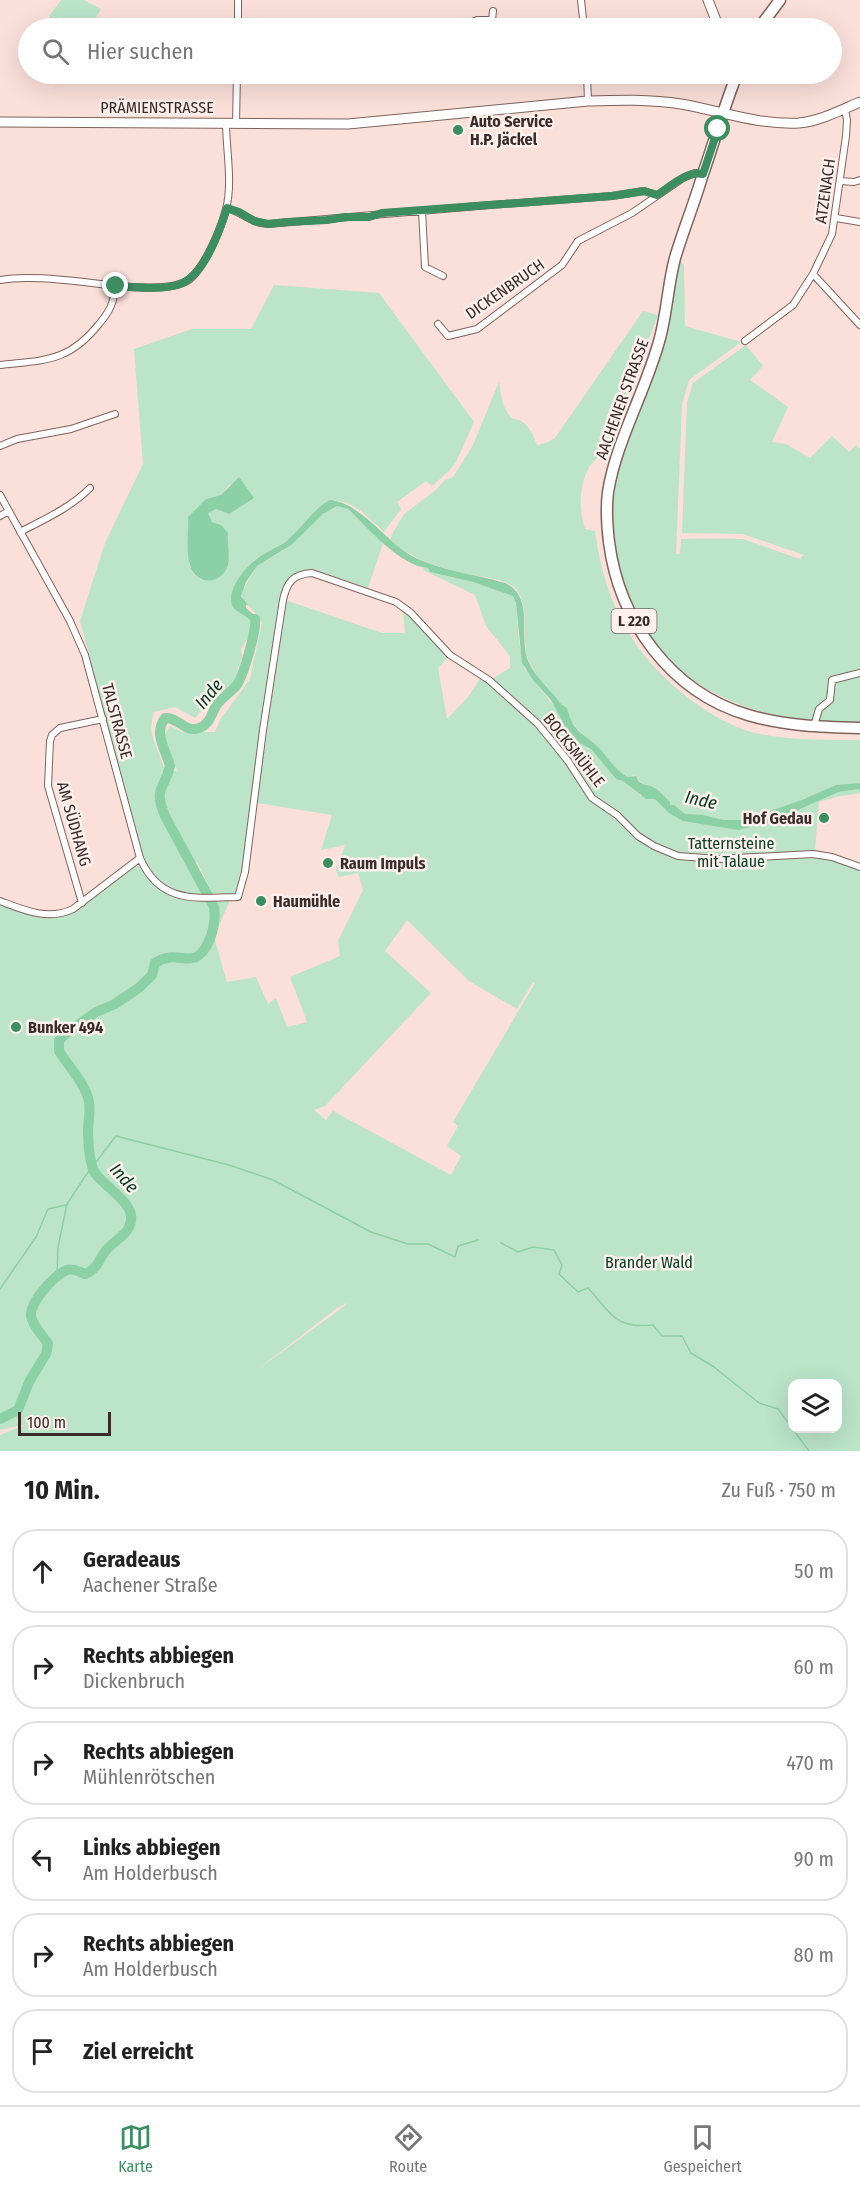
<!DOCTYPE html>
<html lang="de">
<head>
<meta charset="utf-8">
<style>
	:root { --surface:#fff; --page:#f6f6f6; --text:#222; --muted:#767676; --line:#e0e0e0; --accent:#3c8e60 }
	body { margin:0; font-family:"Fira Sans Condensed",sans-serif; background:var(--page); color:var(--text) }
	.controls { position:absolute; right:18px; bottom:18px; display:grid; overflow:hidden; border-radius:12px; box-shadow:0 6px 24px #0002 }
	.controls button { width:54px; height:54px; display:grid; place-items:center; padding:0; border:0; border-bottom:2px solid var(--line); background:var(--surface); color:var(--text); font:30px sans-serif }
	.scale { position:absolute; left:18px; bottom:15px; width:93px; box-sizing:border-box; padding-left:6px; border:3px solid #392c29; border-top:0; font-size:16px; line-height:21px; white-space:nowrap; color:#392c29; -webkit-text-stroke:4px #fef0ed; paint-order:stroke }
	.stop { position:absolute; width:18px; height:18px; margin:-14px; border:4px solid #3c8e60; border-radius:50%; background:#fff }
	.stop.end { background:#3c8e60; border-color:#fff; box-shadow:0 2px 6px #0008 }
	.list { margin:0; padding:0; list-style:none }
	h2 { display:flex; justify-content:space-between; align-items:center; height:78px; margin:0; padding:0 24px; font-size:26px }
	h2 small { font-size:20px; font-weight:400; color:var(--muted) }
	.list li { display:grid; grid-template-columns:39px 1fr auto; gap:18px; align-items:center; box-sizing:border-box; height:84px; margin:0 12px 12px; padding:0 12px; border:2px solid var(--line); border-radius:24px }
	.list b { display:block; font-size:22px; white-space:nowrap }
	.list p { margin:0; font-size:20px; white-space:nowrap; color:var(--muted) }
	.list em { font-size:20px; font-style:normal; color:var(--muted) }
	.icon { flex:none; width:33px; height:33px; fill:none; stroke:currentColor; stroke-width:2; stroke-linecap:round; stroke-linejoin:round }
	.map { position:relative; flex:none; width:860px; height:1451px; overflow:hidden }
	.search { position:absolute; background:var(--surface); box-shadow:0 6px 24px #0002; left:18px; right:18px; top:18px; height:66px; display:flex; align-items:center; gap:15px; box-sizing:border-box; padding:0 21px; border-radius:33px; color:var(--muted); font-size:22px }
	.sheet { height:654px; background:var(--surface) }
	nav { display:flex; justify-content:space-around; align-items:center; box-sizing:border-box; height:84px; border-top:2px solid var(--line); background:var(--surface); font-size:16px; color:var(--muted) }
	nav a { display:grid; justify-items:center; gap:3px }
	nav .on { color:var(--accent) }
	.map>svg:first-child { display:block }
	.green { fill:#bbe4c9; fill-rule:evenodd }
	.water { fill:#8cd0a5 }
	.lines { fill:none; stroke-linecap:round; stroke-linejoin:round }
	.stream { stroke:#8cd0a5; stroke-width:1.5 }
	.river { stroke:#8cd0a5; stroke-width:10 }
	.street-casing { stroke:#80635d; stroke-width:8 }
	.secondary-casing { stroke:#80635d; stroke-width:11 }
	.primary-casing { stroke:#80635d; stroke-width:13 }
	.street { stroke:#fff; stroke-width:6 }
	.secondary { stroke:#fff; stroke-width:9 }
	.primary { stroke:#fff; stroke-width:10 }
	.route { stroke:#3c8e60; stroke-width:8 }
	.poi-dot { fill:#3c8e60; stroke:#fef0ed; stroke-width:2 }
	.labels { text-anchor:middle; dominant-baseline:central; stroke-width:5; stroke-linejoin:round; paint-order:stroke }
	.shield { fill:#fef0ed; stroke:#746764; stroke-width:1.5 }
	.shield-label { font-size:15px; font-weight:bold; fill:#392c29 }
	.street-label { font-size:16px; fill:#392c29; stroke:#fef0ed }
	.poi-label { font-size:16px; font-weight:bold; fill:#392c29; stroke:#fef0ed; text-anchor:start }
	.park-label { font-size:16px; fill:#094025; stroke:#fef0ed }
	.water-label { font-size:18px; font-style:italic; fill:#00391e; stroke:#fef0ed }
</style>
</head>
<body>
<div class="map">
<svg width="860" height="1451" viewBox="0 0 860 1451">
	<rect width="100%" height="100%" fill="#fbdfd9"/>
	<path class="green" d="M61,0H84L101,9L90,28H47L50,15Z
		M678,261L684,264L685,326L741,342L689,380L682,404L676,554H680L681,539H743L800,559L804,555L743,534L682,533L687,403L693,383L746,345L763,366L750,380L788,407L772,442L786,444L810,458L832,436L849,452L856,445L860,450V722C846,723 833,723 819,723C801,722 783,717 766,713C705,696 664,667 635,610C617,576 608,535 613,496C620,441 648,393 665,341C672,316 674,287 678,261Z
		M274,285L379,293L474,422L456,462L450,470L432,486L426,481L397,502L401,509L384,532C367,517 350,495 326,502L289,540L265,553L253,563L238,580L231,597L238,611L249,616L252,622V630L241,649L242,656L235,679L231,685L216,694L195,718L175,707L154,712C146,737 158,745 164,769L177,771L164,736L170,726L182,732H215L220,720L250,679L262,623C256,612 244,604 241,593L257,566L284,550L317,518L337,506L348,509L383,543L368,588C351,583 314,567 299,572C292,574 289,580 285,585L261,737L241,877L237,893H212L197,862L190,865L203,895C165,895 161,888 142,857L80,621L105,543L143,464L134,349L192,329H251ZM230,484L253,498L229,514L216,509L207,513L212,522L221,525L229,558L203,581L194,575L189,564L206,499L221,495Z
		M643,311L658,315L605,453C579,465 577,505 585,529L595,531C605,604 632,655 691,700C710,714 729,725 751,732C781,740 828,740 860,740V783L836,785L831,787L838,792L860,789V793L836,797L819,802L815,849L860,866V1451H0V1435L27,1424L0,1430V903C26,913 47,924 75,911L137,865C146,872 151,882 160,889C178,904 208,899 230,900L214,937L227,982L256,977L268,1004L276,998L287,1027L307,1022L290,977L340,956L338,941L363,890L358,873L339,877L336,870L345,845L321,850L332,815L257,803L285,600L382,633H405L403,610L410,615L449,656L438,668L447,719L468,697L481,677L488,681L510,668V656L486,626L475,595L423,570L424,568H428L430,572L473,582L513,596L516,603L519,642L524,668L588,749L592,750L616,779L623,781L641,796L659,792L655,787L643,785L634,775L630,778L618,771L604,757L599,748L585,738L568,717L567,708L561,704C548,687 529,672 526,650C523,632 529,602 515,588C504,578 476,576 462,573C437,567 410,558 391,540V536L404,514L436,490L445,480L453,477L473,445L499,382C501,394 502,410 512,418C514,419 520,420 521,421C529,426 534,436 537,445L546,443L555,438ZM407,920L469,981L517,1009L533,982L535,983L453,1122L458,1126L447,1146L461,1156L451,1175L333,1111L326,1120L314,1110L325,1106L431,993L385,951ZM120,1191L133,1213H132L126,1212L112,1193ZM347,1303L346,1305L253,1373L337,1308ZM792,1384H838V1428H792Z"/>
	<path class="water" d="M239,477L254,498L229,514L216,509L208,513L212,522L221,525L228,533C227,543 230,555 228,565C222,584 198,586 191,568C185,554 189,532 188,517L206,499L221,495Z
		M330,500C361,503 384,540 412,556C440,571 475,574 505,583C536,597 517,637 529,663C536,678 551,690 561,704L567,708C573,732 582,732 598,747C609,758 613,769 628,777L636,776C640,788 648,783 655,788C660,791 665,798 670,802V805H674L685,814L703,815L723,820H744L802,800L836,785L860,783V789L838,792L771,822L738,830L683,821L669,813L655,799H646L623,781L616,779L592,750L580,743L566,728L551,700L533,680L522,663L516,603L513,596L473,582L430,572L428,568C400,566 368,528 348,509L337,506L323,514L291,545L257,566L246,582L241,596L248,605H246V608L259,619L258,633L252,630C255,612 230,616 231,599C232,579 254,558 271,550C278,546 284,544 290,538C302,527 317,506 330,500Z"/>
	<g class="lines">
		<path class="stream" d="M501,1243L518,1252L533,1247L554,1250L562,1265L559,1274L578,1292L588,1288C612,1314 615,1329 653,1325L662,1336H682L691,1353L714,1367L759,1403L778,1409L809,1451
			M57,1276L58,1247L67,1204L86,1175L116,1136L229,1165L273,1180L371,1232L408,1244H428L455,1257L458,1246L478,1240
			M0,1289L36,1237L48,1209L66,1205"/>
		<path class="river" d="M0,1419L18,1410L29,1382L46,1354L48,1344C43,1335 33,1327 31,1316C30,1302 54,1275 67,1270C74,1268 79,1272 85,1274C99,1269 99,1257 108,1248C114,1242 124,1236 128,1229C144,1202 95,1185 92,1166C89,1155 88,1141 88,1130C88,1121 91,1111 89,1102C86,1084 68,1066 59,1051V1041L64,1035L96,1012L115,1004L140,987L152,975L155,963C180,946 194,976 210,939C214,928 216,919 214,907L165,816C153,787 164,791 170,766C166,750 153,734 165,718C179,717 184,733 199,728C209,725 211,715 216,706C221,698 230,693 236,686C243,678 257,629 255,619"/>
		<defs>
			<path id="street" d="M581,0L584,28
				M238,28V0
				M459,28L477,20H492L493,11
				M587,74L588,101
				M236,123L237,74
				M840,181L854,182L860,180
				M227,208C241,212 253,224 268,224L490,205L612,196L644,191L657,195
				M422,211L425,267L443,276
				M836,218L860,222
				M813,274L860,325
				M0,280C26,275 65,280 92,283C115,286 162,292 183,283C194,279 201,266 207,256C215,241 222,226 226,209C233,182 226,150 226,122
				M438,324L448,336L477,329L562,265L578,241L632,213L683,178L695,173L703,174
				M745,341L793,305L813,274L832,234L846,136L847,120L845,109
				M0,365C45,360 69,362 99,324C110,311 114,303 115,286
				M0,446L17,439L71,429L115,414
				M0,495L70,621L85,655L140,858C160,904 195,898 238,897L245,872L263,730L283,600C287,582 293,574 312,573L396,602L411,613L450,655L489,680L538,724L568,761L592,798L617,815L638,836L654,846L678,856L718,859L813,854L832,857L860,867
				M0,516L9,511
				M20,532C45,519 70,508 90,488
				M814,726L819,709L830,700L832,680L860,673
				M0,901C24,910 48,921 73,909L140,858
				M82,903L48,786L50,741L52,735L60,728L103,719"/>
			<path id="secondary" d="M708,0L719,28
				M0,122L348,124L588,101C619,100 650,99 681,104C721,111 757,125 799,123C820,121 841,110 860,102"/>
			<path id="primary" d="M759,28L780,0
				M737,74C724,107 714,142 702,177C694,204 683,231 675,258C668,284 667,312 660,338C646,391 617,438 608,492C606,508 607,526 609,542C619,620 670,692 748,715C785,726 822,727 860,728"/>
		</defs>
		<use href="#street" class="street-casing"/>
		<use href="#secondary" class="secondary-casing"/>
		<use href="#primary" class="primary-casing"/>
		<use href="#street" class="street"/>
		<use href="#secondary" class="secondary"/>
		<use href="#primary" class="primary"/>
	</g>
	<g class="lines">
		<path class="route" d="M116,286C135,287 158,290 177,285C204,278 219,232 227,208L239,212L254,221L268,224L287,222L327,220L345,217H369L382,213L612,196L644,191L657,195C671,186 686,171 703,174L718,129"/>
	</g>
	<g class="poi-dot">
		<circle cx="458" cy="130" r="6"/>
		<circle cx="824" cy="818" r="6"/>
		<circle cx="328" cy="863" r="6"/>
		<circle cx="261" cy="901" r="6"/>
		<circle cx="16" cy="1027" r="6"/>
	</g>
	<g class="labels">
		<rect class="shield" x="611.5" y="609" width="45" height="24" rx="4.5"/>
		<g class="shield-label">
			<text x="634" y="621">L 220</text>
		</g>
		<g class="street-label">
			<text x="157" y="107">PRÄMIENSTRASSE</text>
			<text transform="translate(825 191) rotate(-82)">ATZENACH</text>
			<text transform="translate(505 289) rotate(-35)">DICKENBRUCH</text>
			<text transform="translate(622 399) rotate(-70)">AACHENER STRASSE</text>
			<text transform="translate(117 721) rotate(75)">TALSTRASSE</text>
			<text transform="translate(574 750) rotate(52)">BOCKSMÜHLE</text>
			<text transform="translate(74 824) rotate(74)">AM SÜDHANG</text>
		</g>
		<g class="poi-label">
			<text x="470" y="121">Auto Service<tspan x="470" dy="18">H.P. Jäckel</tspan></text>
			<text x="812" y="818" text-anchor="end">Hof Gedau</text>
			<text x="340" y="863">Raum Impuls</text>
			<text x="273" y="901">Haumühle</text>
			<text x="28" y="1027">Bunker 494</text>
		</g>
		<g class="park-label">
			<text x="731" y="843">Tatternsteine<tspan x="731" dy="18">mit Talaue</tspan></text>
			<text x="649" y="1262">Brander Wald</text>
		</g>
		<g class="water-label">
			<text transform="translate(209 694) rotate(-50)">Inde</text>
			<text transform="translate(701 800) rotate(13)">Inde</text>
			<text transform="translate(124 1178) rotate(48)">Inde</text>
		</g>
	</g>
</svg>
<div class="controls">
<button><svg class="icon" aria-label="layers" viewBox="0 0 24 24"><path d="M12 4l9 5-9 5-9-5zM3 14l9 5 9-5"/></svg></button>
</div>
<div class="scale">100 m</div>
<div class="stop" style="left:718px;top:129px"></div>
<div class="stop end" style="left:116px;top:286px"></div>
<div class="search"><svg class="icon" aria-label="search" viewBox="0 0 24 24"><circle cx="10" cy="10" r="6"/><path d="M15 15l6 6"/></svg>Hier suchen</div>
</div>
<section class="sheet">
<h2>10 Min.<small>Zu Fuß · 750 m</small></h2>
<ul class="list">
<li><svg class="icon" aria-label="ahead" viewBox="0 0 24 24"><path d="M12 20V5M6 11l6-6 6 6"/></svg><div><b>Geradeaus</b><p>Aachener Straße</p></div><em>50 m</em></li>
<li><svg class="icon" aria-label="right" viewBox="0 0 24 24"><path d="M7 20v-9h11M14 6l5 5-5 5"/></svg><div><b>Rechts abbiegen</b><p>Dickenbruch</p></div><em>60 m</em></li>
<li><svg class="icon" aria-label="right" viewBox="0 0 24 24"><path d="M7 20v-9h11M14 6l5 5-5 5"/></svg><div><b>Rechts abbiegen</b><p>Mühlenrötschen</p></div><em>470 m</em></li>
<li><svg class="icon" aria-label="left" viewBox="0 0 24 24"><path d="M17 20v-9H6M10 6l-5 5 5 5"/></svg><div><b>Links abbiegen</b><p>Am Holderbusch</p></div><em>90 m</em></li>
<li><svg class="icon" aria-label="right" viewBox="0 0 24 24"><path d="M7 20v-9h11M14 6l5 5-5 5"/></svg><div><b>Rechts abbiegen</b><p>Am Holderbusch</p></div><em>80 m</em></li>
<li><svg class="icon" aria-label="arrive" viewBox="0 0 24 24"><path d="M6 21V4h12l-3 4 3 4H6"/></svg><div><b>Ziel erreicht</b></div></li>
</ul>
</section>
<nav>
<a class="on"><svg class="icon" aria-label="map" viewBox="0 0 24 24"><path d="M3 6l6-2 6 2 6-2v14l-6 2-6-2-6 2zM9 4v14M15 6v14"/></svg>Karte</a>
<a><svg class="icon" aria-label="directions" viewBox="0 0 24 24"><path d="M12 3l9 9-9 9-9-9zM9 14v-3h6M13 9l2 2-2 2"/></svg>Route</a>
<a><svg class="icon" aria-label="saved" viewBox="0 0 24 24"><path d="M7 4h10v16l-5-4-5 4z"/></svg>Gespeichert</a>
</nav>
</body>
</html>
